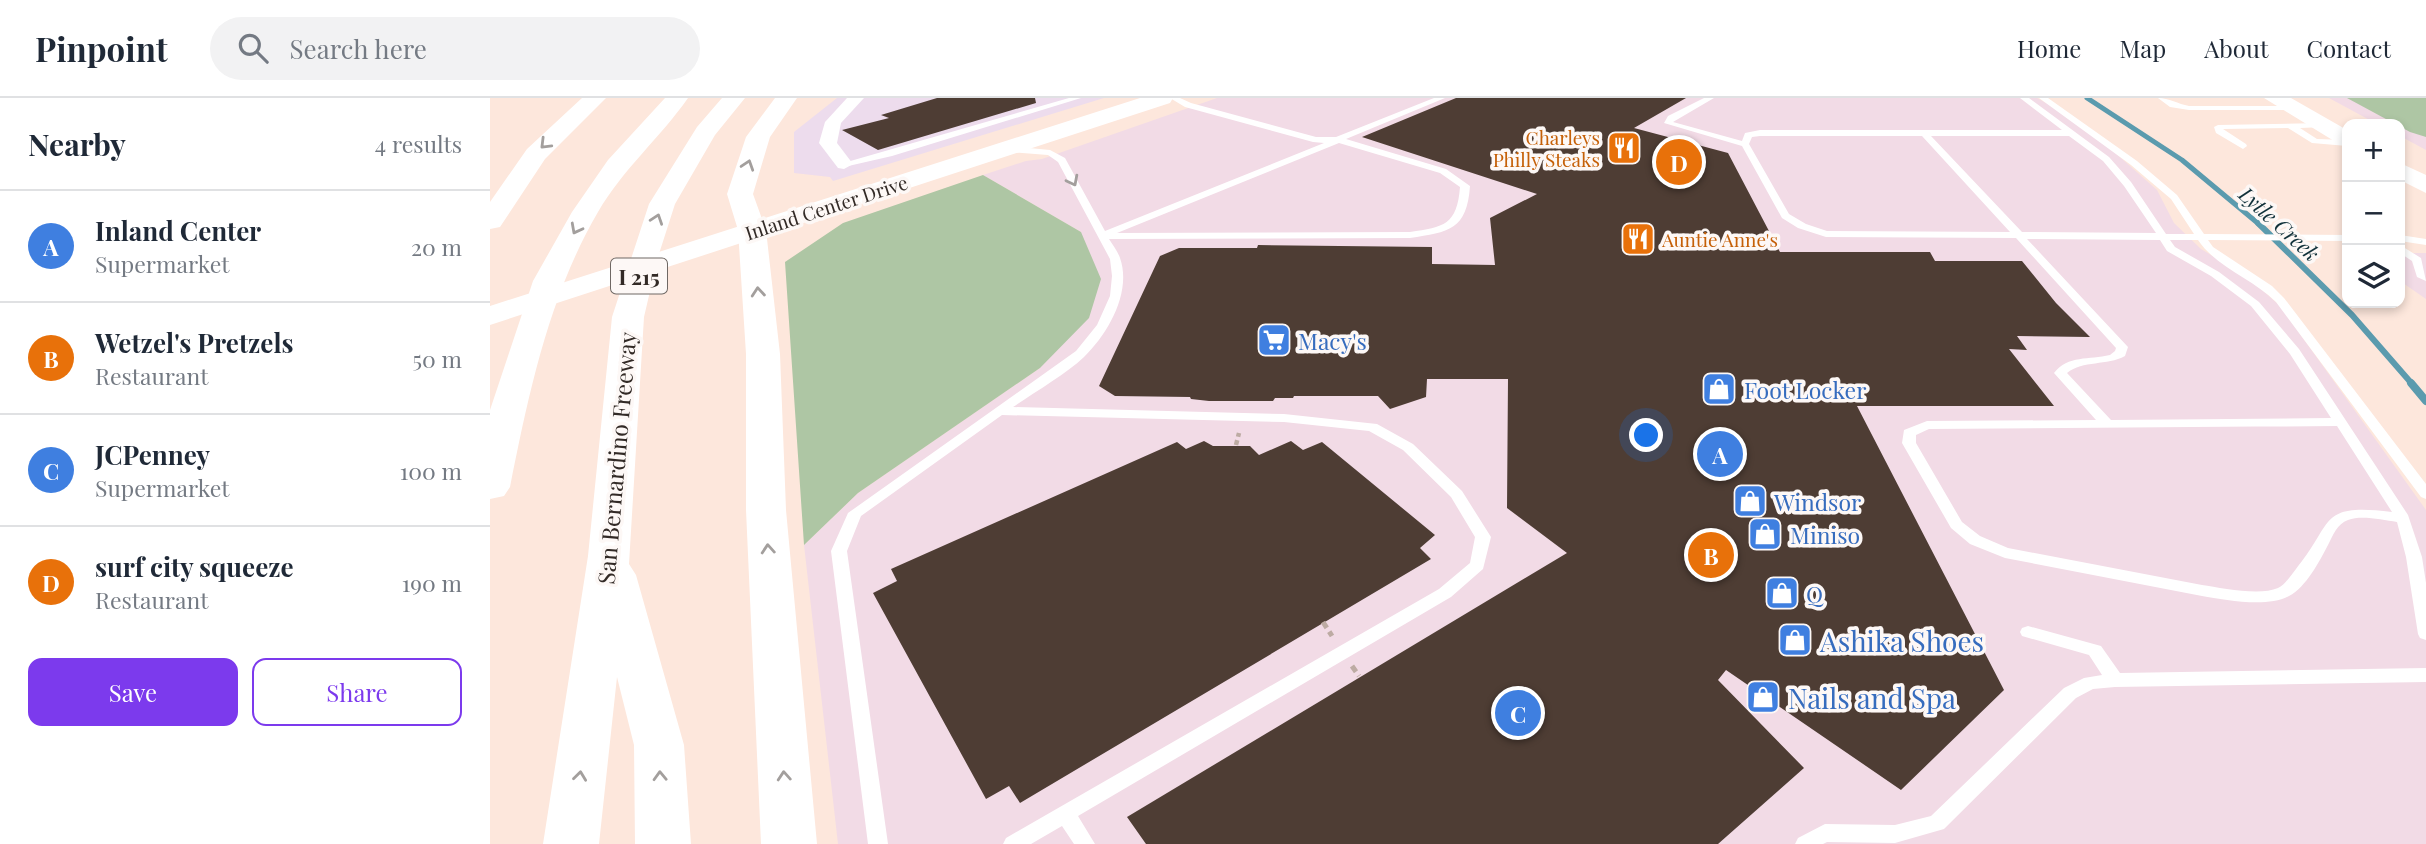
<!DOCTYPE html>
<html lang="en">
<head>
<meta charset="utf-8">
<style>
	:root { --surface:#fff; --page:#f2f2f3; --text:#1f2937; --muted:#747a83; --line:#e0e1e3; --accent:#7c3aed }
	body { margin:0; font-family:"Playfair Display",serif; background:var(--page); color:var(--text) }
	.controls { position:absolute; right:21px; top:21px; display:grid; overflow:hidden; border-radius:14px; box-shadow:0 4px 10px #0003 }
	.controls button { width:63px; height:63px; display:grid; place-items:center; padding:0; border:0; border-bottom:2px solid var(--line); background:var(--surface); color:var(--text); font:35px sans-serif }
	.you { position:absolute; left:1157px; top:338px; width:24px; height:24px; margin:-18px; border:5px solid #fff; border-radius:50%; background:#1a73e8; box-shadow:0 0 0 10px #1a73e833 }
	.badge { display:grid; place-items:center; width:46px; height:46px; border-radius:50%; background:var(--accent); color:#fff; font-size:23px; font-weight:700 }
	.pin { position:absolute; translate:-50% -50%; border:4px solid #fff; box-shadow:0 2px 7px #0006 }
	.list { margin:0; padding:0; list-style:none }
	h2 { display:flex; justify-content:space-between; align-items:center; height:91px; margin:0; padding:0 28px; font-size:30px }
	h2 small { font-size:23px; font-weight:400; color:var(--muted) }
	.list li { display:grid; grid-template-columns:46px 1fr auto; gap:21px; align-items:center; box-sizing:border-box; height:112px; padding:0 28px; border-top:2px solid var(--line) }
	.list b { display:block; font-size:26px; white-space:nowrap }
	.list p { margin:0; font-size:23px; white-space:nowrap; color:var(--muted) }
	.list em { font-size:23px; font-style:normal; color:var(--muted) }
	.actions { display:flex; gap:14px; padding:21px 28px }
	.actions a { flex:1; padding:16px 0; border:2px solid var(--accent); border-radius:14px; text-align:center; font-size:24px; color:var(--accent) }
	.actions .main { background:var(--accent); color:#fff }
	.icon { flex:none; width:38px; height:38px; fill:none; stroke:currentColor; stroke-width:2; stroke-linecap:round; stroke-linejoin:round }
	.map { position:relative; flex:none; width:1936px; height:746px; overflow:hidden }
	header { display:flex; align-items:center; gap:42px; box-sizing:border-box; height:98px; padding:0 35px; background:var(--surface); border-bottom:2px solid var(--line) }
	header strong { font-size:33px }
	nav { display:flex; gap:38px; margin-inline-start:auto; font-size:24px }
	.search { width:490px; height:63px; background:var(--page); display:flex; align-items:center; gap:18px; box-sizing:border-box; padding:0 24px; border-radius:38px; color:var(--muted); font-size:26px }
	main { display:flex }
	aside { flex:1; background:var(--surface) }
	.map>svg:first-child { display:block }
	.commercial { fill:#f2dbe6 }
	.industrial { fill:#eddced }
	.green { fill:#aec6a4 }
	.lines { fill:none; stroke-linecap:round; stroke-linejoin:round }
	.stream-far2 { stroke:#5b9bae; stroke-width:5 }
	.stream-far1 { stroke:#5b9bae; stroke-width:6 }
	.stream { stroke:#5b9bae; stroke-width:8 }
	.building { fill:#4e3d34 }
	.path-far1 { stroke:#bdaba3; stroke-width:4.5; stroke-dasharray:5 3.5; stroke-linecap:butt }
	.path { stroke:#bdaba3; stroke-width:5; stroke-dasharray:7 4.5; stroke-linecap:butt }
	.lane { fill:#fff; fill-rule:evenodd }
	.street { fill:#fff; fill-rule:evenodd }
	.secondary { fill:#fff; fill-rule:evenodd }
	.highway { fill:#fff; fill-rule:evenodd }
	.oneway { stroke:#a39f9d }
	.labels { text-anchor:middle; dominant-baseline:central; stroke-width:7; stroke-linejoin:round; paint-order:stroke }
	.far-food-label { font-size:19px; fill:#c56008; stroke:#fdf8f6; text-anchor:end }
	.far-street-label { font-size:19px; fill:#322a26; stroke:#fdf8f6 }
	.far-water-label { font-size:21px; font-style:italic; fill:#11313a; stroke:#fdf8f6 }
	.shield { fill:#fdf8f6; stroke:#6f6864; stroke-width:2 }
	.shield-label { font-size:21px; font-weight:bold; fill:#322a26 }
	.shop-label { font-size:23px; fill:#366cbe; stroke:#fdf8f6; text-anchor:start }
	.street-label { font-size:23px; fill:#322a26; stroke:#fdf8f6 }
	.near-shop-label { font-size:28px; fill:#366cbe; stroke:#fdf8f6; text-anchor:start }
</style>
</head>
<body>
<header>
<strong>Pinpoint</strong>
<div class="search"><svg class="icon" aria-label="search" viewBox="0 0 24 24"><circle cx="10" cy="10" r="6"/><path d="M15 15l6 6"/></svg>Search here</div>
<nav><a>Home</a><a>Map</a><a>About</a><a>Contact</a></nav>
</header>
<main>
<aside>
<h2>Nearby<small>4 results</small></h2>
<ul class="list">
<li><span class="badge" style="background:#3f7fe0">A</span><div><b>Inland Center</b><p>Supermarket</p></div><em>20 m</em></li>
<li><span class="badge" style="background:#e8710a">B</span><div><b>Wetzel's Pretzels</b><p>Restaurant</p></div><em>50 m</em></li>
<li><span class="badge" style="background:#3f7fe0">C</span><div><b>JCPenney</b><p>Supermarket</p></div><em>100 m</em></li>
<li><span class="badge" style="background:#e8710a">D</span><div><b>surf city squeeze</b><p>Restaurant</p></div><em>190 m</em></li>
</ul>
<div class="actions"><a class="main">Save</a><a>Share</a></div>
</aside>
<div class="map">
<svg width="1936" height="746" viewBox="0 0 1936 746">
	<rect width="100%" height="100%" fill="#fde7dc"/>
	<path class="commercial" d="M727,0H1547L1567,11L1622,52L1667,92L1684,125L1711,151L1759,180L1790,208L1936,412V746H348L314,447L368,395L550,270L591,134L493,77L536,63L552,61Z
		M1839,0H1936V52L1910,38V26H1887Z
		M1910,155H1936V201L1910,183Z"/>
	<path class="industrial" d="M347,0H614L343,83L340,79L304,75V34Z"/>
	<path class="green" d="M1857,0H1936V39L1920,34Z
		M493,77L591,134L611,181L599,220L550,270L368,395L314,447L295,164L353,125Z"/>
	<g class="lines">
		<path class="stream-far2" d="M1597,0L1692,62L1770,127"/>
		<path class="stream-far1" d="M1768,125L1862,217L1923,287"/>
		<path class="stream" d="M1921,285L1936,303"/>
	</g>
	<path class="building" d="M447,0H545L546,5L388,52L352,32L399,20L391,17Z
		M966,0H1196L1144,30L1238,55L1290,154H1440L1445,163H1532L1566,205L1600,239L1527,238L1537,252L1519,251L1564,308H1367L1514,592L1411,692L1236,572L1228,582L1314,670L1228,746H656L637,719L1077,455L1017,410L1018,281H937L936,299L900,311L888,298H804L803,300H785L783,303H719L701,301L700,299L625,298L609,288L670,158L689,150H767L768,147L942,149V166L1005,167L1000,120L1047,96L872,39Z
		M714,343L723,348H760L769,357L801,343L813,352L832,344L945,437L930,450L941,461L530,705L519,688L496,701L383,495L407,483L401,471L687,344L696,351Z"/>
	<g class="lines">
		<path class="path-far1" d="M746,347L749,335"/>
		<path class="path" d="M833,524L842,538
			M862,568L869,578"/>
		<path class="lane" d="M579,0H591L402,58L354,69L350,66Z
			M680,0H690L701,5L826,39H846L944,0H955L856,41L956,71L980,88C977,132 959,134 920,140L619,141C623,147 628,154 630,160C642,194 618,236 594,259C576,276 545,294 523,309L794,316L887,326L923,346L972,393L1001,439L993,471L961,499L588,718L605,746H584L572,728L541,746H513L516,740L949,491L980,465L985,439L961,399L913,352L879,333L794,324L512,317L371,418L357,453L398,746H378L341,453L358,415L586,253L607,227L620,198L622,178L620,161L568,64L558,57L519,54L515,51L519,48L560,52L575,60L615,133L834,45L823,44L695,9ZM849,45L950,75L970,89C967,127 954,129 920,134L627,135Z
			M1214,0H1224L1183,24L1252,43L1255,35L1270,32H1572L1530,0H1539L1619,59L1641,84L1676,136H1704L1681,101L1641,67L1549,0H1558L1647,63L1687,97L1714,136L1857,137V143L1718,142L1723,149L1782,188L1794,200L1936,386V401L1931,399L1786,204C1763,181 1726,169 1708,142H1680L1685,149L1729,174L1769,204L1809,251L1918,417L1932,459L1936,485V542L1930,540L1928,536L1916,459L1907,424C1892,422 1872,417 1858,422C1847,426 1843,437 1838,447C1829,464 1816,489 1799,498C1778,510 1735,502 1712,498L1515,460L1480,446L1461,430L1412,345L1414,332L1437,323L1606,322L1564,275C1578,257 1599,262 1620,257L1625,253L1626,250L1526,140L1336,139L1308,130L1292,120L1252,48L1174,25L1178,18ZM1270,38H1432L1520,134L1337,133L1316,126L1299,116L1259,46L1262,39ZM1441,38H1579L1613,63L1634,88L1666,135L1532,134ZM1537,141L1670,142L1677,153L1721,178L1761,208L1800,256L1841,320L1621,322L1577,275C1593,262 1617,268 1635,258L1638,249ZM1847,328L1902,414C1827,405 1845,424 1806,471C1801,477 1795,487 1788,490C1770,498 1731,490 1712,487L1518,450L1490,438L1472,424L1426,345V337L1439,331Z
			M1668,0C1679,0 1688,6 1699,8H1804L1808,10L1804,12H1699L1680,9Z
			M1832,25H1835V29L1810,30L1827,41L1857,42V48L1822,45L1798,30L1733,31L1756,46L1757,48L1753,51L1726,35L1724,29L1728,27Z
			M1910,137L1936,141V147L1910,143Z
			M1910,147L1931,160L1936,183L1927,179L1922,163L1910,155Z
			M1538,528L1611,548L1630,575L1936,570V584L1625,589L1603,591L1586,600L1454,731L1405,745L1337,744L1333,746H1305L1308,740L1335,726L1405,727L1441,718L1574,590L1594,580L1612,577L1599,557L1532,538L1530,534L1532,530Z"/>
		<path class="street" d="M357,0H374L351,25L347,45L363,66L354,71L348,70L329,45L335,24Z"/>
		<path class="secondary" d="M650,0H683L680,5L0,227V208Z
			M1774,0H1801L1857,32V48L1849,46Z
			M1910,65L1936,77V95L1910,82Z"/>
		<path class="highway" d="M92,0H116L55,61L10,129L0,131V104L37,51Z
			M175,0H198C170,40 133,71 108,114C59,198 39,294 20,389L14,398L0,401V312L43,183L82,114L118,62Z
			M232,0H255L225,37L185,106L168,159L154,219L139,466L146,477L194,647L201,746H145L144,647L127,579L109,746H53L98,458L122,219L159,106L207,29Z
			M285,0H307L280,39L263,96L276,132L290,256L296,412L327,746H271L256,412V256L248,132L237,96L256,39Z"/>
	</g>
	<defs><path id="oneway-chevron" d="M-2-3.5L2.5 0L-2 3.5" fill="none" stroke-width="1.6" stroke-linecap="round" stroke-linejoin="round" transform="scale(1.75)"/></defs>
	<g class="oneway">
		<use href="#oneway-chevron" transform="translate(55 46) rotate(135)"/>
		<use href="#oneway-chevron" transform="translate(258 67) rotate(-72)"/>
		<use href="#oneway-chevron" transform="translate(583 83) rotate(63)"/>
		<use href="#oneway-chevron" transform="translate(167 121) rotate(-71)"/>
		<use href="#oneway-chevron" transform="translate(86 131) rotate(118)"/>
		<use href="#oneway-chevron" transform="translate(268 194) rotate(-95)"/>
		<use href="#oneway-chevron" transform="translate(278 451) rotate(-94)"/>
		<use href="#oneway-chevron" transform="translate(90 678) rotate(-83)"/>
		<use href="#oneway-chevron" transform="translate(170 678) rotate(-92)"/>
		<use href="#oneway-chevron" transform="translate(294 678) rotate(-94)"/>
	</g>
	<defs>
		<symbol id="restaurant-square" viewBox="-11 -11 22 22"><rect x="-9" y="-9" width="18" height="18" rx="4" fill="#e8710a" stroke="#fdf8f6"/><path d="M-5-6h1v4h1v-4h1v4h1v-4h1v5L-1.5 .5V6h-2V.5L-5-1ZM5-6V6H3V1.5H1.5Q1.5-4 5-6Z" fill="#fff"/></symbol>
		<symbol id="supermarket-square" viewBox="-11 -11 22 22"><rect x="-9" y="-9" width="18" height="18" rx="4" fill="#3f7fe0" stroke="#fdf8f6"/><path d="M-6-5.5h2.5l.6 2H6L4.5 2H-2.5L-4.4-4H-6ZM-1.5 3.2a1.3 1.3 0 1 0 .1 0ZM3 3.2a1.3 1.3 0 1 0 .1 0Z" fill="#fff"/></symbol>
		<symbol id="shop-square" viewBox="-11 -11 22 22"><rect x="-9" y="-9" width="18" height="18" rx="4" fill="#3f7fe0" stroke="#fdf8f6"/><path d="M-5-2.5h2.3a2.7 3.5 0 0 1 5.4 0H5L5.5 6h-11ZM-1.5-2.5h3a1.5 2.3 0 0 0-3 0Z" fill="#fff"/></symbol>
	</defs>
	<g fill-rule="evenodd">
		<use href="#restaurant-square" x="1115" y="31" width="38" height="38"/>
		<use href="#restaurant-square" x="1129" y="122" width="38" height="38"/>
		<use href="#supermarket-square" x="765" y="223" width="38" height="38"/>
		<use href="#shop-square" x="1210" y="272" width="38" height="38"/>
		<use href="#shop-square" x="1241" y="384" width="38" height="38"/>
		<use href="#shop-square" x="1256" y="417" width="38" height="38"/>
		<use href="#shop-square" x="1273" y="476" width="38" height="38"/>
		<use href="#shop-square" x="1286" y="523" width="38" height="38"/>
		<use href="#shop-square" x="1254" y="580" width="38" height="38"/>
	</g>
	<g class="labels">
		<g class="far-food-label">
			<text x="1110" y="39">Charleys<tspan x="1110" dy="22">Philly Steaks</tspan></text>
			<text x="1172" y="141" text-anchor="start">Auntie Anne's</text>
		</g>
		<g class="far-street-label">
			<text transform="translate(336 109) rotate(-18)">Inland Center Drive</text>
		</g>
		<g class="far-water-label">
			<text transform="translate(1790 125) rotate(42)">Lytle Creek</text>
		</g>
		<rect class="shield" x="121" y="160.5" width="56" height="35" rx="5"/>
		<g class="shield-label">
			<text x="149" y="178">I 215</text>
		</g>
		<g class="shop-label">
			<text x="808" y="242">Macy's</text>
			<text x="1254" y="291">Foot Locker</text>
			<text x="1284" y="403">Windsor</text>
			<text x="1300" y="436">Miniso</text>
			<text x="1316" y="495">Q</text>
		</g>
		<g class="street-label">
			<text transform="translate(126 360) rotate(-85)">San Bernardino Freeway</text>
		</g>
		<g class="near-shop-label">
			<text x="1330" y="542">Ashika Shoes</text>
			<text x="1298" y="599">Nails and Spa</text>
		</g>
	</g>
</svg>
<div class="controls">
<button>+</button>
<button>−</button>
<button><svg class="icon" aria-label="layers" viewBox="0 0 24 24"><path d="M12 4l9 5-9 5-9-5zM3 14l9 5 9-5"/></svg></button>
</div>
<div class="you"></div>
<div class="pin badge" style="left:1230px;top:356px;background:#3f7fe0">A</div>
<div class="pin badge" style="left:1221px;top:457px;background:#e8710a">B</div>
<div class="pin badge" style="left:1028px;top:615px;background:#3f7fe0">C</div>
<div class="pin badge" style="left:1189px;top:64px;background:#e8710a">D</div>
</div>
</main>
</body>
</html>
